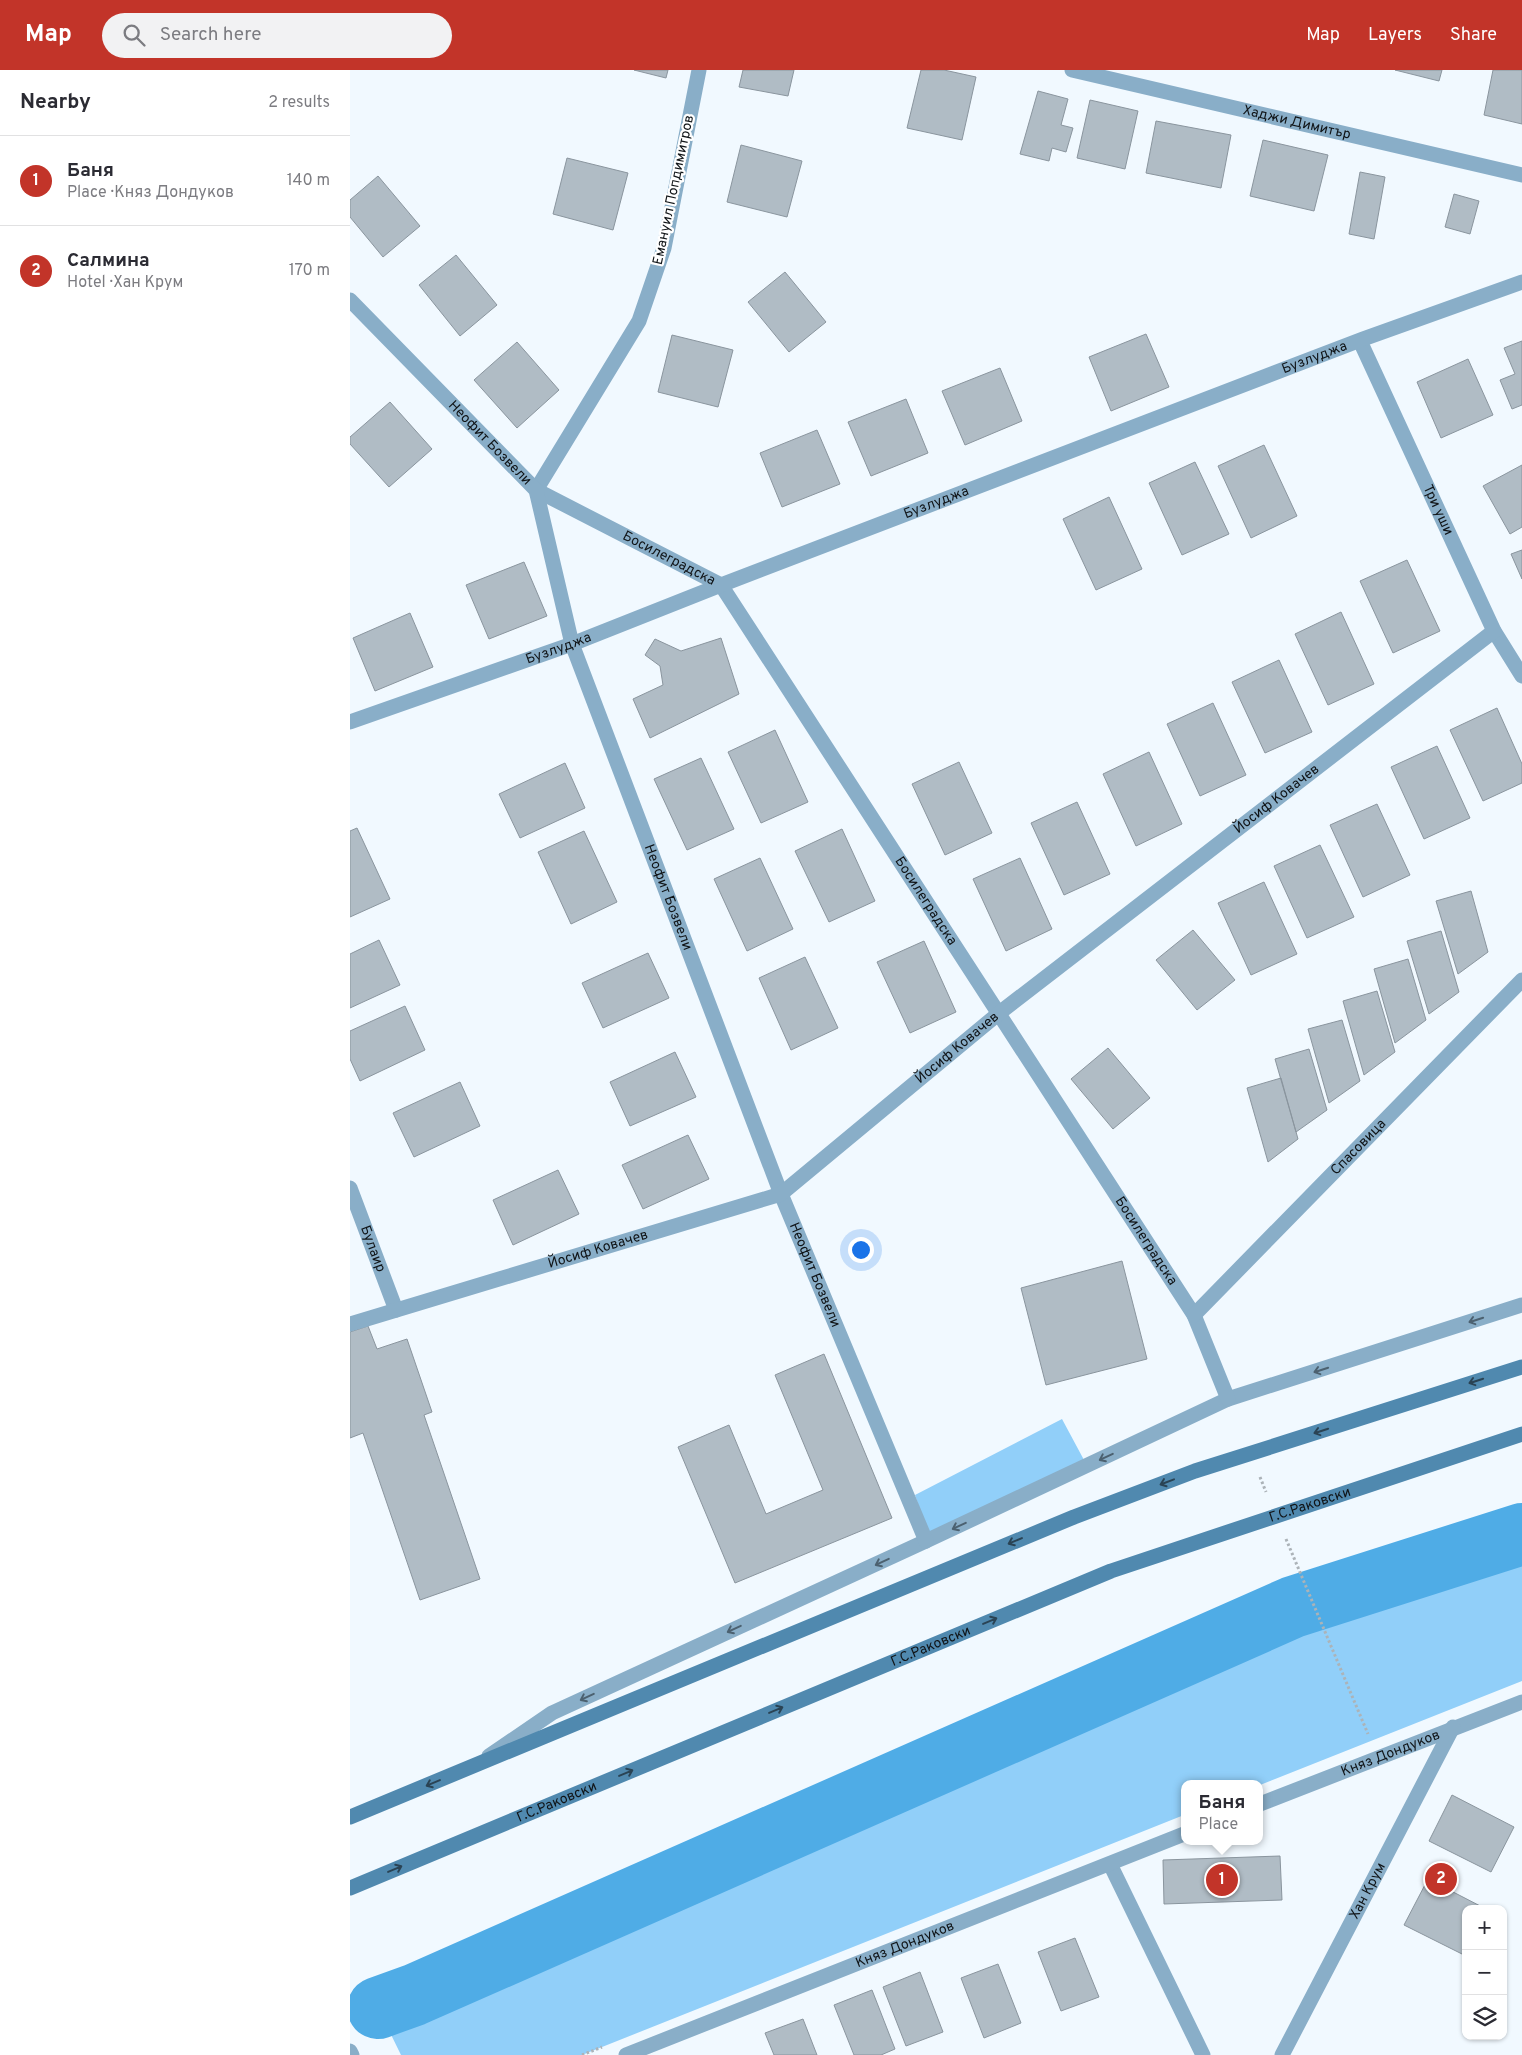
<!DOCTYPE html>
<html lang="en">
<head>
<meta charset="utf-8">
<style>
	:root { --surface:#fff; --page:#f2f2f3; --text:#2b2b33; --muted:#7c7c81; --line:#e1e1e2; --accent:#c23429 }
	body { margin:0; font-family:Overpass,sans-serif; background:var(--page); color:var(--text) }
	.controls { position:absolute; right:15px; bottom:15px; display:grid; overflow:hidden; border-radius:10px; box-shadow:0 1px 4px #0004 }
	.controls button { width:45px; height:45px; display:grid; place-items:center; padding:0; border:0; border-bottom:1px solid var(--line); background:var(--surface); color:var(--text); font:25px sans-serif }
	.you { position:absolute; left:510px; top:1179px; width:18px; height:18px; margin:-12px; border:4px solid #fff; border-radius:50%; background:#1a73e8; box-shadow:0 0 0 8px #1a73e833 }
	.badge { display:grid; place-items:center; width:32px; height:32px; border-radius:50%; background:var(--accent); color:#fff; font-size:16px; font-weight:700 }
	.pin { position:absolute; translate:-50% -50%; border:2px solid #fff; box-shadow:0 1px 5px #0006 }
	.popup { position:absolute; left:831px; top:1710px; width:82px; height:65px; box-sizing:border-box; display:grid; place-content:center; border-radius:10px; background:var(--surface); filter:drop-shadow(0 1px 4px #0005); font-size:16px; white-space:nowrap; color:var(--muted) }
	.popup b { font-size:19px; color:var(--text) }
	.popup::after { content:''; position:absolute; left:50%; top:100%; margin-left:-10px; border:10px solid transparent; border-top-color:var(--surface) }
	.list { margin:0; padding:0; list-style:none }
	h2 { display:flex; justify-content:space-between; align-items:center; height:65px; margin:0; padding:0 20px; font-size:21px }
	h2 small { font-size:16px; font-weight:400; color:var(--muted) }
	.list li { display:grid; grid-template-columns:32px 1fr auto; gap:15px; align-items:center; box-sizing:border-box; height:90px; padding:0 20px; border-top:1px solid var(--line) }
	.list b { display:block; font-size:19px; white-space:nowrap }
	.list p { margin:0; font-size:16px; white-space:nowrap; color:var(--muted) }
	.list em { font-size:16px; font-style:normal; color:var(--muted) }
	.icon { flex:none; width:28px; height:28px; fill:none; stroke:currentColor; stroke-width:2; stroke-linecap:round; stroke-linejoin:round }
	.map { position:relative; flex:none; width:1172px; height:1985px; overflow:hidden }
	header { display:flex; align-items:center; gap:30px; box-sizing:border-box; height:70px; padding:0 25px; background:var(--accent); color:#fff }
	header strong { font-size:24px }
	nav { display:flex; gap:28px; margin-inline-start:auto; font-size:18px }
	.search { width:350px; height:45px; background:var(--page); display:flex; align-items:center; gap:12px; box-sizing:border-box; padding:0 18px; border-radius:28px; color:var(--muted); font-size:19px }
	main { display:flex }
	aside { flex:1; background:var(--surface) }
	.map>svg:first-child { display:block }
	.green { fill:#91cff9 }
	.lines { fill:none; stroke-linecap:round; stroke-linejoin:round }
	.river { stroke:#4face6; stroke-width:62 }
	.building { fill:#b0bcc5; stroke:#8a959e }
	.path { stroke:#acb3b8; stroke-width:3; stroke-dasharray:2.5 2.5; stroke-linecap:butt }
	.lane { stroke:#89aec8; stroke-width:15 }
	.street { stroke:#89aec8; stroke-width:15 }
	.secondary { stroke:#5089af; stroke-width:15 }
	.oneway { stroke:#4c6170 }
	.oneway2 { stroke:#2a4354 }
	.labels { text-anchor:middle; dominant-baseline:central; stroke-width:4.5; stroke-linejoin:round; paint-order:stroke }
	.street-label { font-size:14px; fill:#101417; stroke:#fff }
</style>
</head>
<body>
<header>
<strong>Map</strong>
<div class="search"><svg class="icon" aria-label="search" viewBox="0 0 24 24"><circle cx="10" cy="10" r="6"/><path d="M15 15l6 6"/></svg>Search here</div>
<nav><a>Map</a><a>Layers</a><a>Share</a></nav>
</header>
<main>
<aside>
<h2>Nearby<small>2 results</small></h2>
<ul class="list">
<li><span class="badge">1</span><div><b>Баня</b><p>Place · Княз Дондуков</p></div><em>140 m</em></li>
<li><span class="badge">2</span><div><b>Салмина</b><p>Hotel · Хан Крум</p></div><em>170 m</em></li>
</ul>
</aside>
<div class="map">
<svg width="1172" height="1985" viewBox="0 0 1172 1985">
	<rect width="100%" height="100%" fill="#f1f9ff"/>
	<path class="green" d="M712,1349L734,1390L578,1463L565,1425Z
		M1172,1463V1611L910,1715L834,1714V1745L232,1985H51L28,1938L943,1537Z"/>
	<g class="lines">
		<path class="river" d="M28,1938L64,1925L943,1537L1172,1464"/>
	</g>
	<path class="building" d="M284,0H318L316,8Z
		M393,0H444L438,26L389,17Z
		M571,0H594L626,7L612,70L557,58Z
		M1045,0H1092L1089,11Z
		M1143,0H1172V54L1134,45Z
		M688,21L718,29L711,55L723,58L716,82L702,78L699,91L670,84Z
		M740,30L788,41L775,99L727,88Z
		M806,51L881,65L871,118L796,103Z
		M913,70L978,85L964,141L900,126Z
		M391,75L452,91L437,147L377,132Z
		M217,88L278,103L263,160L203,144Z
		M1010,102L1035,107L1024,169L999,164Z
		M28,106L70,156L33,187L0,147V130Z
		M1104,124L1129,131L1120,164L1095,157Z
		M106,185L147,235L110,266L69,215Z
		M435,202L476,252L439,282L398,232Z
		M796,264L819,317L761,341L739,287Z
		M322,265L383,280L368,337L308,322Z
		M1172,271V335L1162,339L1150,310L1165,304L1154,278Z
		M167,272L209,320L167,358L124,310Z
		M1118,289L1143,345L1091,368L1067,312Z
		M650,298L672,351L615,375L592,321Z
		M556,329L578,383L521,406L498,352Z
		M40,332L82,379L39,417L0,374V367Z
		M467,360L490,414L432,437L410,383Z
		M914,375L947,446L901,468L868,396Z
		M845,392L879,464L832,485L799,413Z
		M1172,395V457L1160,464L1133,416Z
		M759,427L792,499L746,520L713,449Z
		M1172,480V509L1161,484Z
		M1057,490L1090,561L1043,583L1010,511Z
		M174,492L197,546L139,569L116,515Z
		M991,542L1024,614L978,635L945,564Z
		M60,543L83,597L25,621L3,568Z
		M371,568L389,624L300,668L283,629L313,615L310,596L295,585L305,569L331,581Z
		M929,590L962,662L915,683L882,612Z
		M863,633L896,705L850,726L817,654Z
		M1147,638L1172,694V713L1133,731L1100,660Z
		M425,660L458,732L411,753L378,682Z
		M1087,676L1120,748L1074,769L1041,697Z
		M799,682L832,754L786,776L753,704Z
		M351,688L384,759L337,780L304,709Z
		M609,692L642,763L595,785L562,714Z
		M215,693L235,738L170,768L149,724Z
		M727,732L760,804L714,825L681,753Z
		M1027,734L1060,805L1013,827L980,755Z
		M7,758L40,829L0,847V761Z
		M492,759L525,831L479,852L445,781Z
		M234,761L267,832L221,854L188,782Z
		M970,775L1004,847L957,868L924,796Z
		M410,788L443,859L397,881L364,809Z
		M670,788L702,859L656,881L623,809Z
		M914,812L947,884L901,905L868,833Z
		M1121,821L1138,882L1108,904L1086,831Z
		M843,860L885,910L847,940L806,890Z
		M1091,861L1109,922L1079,944L1057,871Z
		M29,870L50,915L0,938V884Z
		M574,871L606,942L560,963L527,892Z
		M298,883L319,928L253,958L232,913Z
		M455,887L488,958L441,980L409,908Z
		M1058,889L1076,950L1045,973L1024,899Z
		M1027,921L1045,982L1014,1005L993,931Z
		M55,936L75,980L10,1011L0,989V961Z
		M992,950L1010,1011L979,1033L958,959Z
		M758,978L800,1028L763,1059L721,1009Z
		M959,979L977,1040L946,1062L925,989Z
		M325,982L346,1027L280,1056L260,1012Z
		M931,1008L948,1069L918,1092L897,1018Z
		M110,1012L130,1056L64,1087L43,1043Z
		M338,1065L359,1109L293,1139L272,1095Z
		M208,1100L229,1144L163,1175L143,1130Z
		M772,1191L797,1289L696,1315L671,1218Z
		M18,1256L27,1279L57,1269L82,1342L74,1345L130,1509L70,1530L13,1363L0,1368V1262Z
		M474,1284L542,1448L385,1513L328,1377L379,1355L416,1444L473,1420L425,1305Z
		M1102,1725L1164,1757L1141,1802L1079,1771Z
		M930,1786L932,1830L814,1834L813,1790Z
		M1078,1809L1136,1839H1116V1886L1054,1855Z
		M725,1868L749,1927L711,1941L688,1882Z
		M648,1894L671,1953L634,1968L611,1908Z
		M570,1902L593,1962L556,1976L533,1917Z
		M522,1920L545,1979L531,1985H504L484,1935Z
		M453,1949L467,1985H424L415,1963Z"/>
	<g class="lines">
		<path class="path" d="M910,1407L916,1422
			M936,1469L1018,1664
			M232,1985L252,1977"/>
		<path class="lane" d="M139,1686L202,1643L576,1471L878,1329L1172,1235"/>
		<g class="street">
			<path id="s1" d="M349,0L314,178L289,251L186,420L371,515L844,1245L878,1329"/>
			<path id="s2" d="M722,0L1172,105"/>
			<path id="s3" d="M0,230L186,420L222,574L431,1124L576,1471"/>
			<path id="s4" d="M1010,271L1144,561L1172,606"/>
			<path id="s5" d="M0,652L222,574L371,515L1013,269L1172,212"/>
			<path id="s6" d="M0,1118L46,1240"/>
			<path id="s7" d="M844,1245L1172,910"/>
			<path id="s8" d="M0,1254L431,1124L648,944L1144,561"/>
			<path id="s9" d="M910,1734L1172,1632"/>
			<path d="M760,1794L853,1985"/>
			<path d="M0,1981L2,1985"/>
			<path id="s10" d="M276,1985L834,1764"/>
			<path id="s11" d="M932,1985L1103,1657"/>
		</g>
		<g class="secondary">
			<path d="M0,1747L724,1447L845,1401L1172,1297"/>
			<path id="s12" d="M0,1818L761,1501L1172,1364"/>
		</g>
	</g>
	<defs><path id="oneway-shaft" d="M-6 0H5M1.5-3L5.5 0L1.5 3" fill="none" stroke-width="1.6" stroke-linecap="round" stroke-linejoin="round" transform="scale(1.25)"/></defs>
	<g class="oneway">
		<use href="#oneway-shaft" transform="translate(1126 1250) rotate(162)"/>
		<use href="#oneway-shaft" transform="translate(971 1300) rotate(162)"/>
		<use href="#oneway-shaft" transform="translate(756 1387) rotate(155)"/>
		<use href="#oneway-shaft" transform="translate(609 1456) rotate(155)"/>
		<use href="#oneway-shaft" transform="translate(532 1492) rotate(155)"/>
		<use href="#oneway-shaft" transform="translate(384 1559) rotate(155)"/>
		<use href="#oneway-shaft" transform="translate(237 1627) rotate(155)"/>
	</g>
	<g class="oneway2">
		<use href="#oneway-shaft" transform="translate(1126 1311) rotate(162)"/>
		<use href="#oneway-shaft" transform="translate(971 1361) rotate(162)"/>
		<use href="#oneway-shaft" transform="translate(817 1412) rotate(159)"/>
		<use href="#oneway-shaft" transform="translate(665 1471) rotate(157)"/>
		<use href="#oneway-shaft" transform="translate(640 1551) rotate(-23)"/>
		<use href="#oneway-shaft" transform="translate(426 1640) rotate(-23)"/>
		<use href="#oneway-shaft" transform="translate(276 1703) rotate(-23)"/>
		<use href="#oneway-shaft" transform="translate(83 1713) rotate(157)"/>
		<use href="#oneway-shaft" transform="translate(45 1799) rotate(-23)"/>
	</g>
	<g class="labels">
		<g class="street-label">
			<text stroke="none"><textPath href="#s2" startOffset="231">Хаджи Димитър</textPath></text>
			<text transform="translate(324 120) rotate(-78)">Емануил Попдимитров</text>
			<text stroke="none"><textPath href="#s5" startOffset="1031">Бузлуджа</textPath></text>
			<text stroke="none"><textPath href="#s3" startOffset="200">Неофит Бозвели</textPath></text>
			<text stroke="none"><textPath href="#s5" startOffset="626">Бузлуджа</textPath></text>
			<text stroke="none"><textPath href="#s4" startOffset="186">Три уши</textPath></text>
			<text stroke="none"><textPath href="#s1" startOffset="606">Босилеградска</textPath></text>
			<text stroke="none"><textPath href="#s5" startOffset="221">Бузлуджа</textPath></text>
			<text stroke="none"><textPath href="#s8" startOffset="1084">Йосиф Ковачев</textPath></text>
			<text stroke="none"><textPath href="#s3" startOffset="695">Неофит Бозвели</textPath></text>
			<text stroke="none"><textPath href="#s1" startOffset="1041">Босилеградска</textPath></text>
			<text stroke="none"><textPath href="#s8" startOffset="679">Йосиф Ковачев</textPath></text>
			<text stroke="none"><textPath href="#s7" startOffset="235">Спасовица</textPath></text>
			<text stroke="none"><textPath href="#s1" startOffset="1446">Босилеградска</textPath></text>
			<text stroke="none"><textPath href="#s6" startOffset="65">Булаир</textPath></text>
			<text stroke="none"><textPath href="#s8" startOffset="259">Йосиф Ковачев</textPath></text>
			<text stroke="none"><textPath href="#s3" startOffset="1100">Неофит Бозвели</textPath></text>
			<text stroke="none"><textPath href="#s12" startOffset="1034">Г.С.Раковски</textPath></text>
			<text stroke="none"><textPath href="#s12" startOffset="629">Г.С.Раковски</textPath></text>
			<text stroke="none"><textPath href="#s9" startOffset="140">Княз Дондуков</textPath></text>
			<text stroke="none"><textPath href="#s12" startOffset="224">Г.С.Раковски</textPath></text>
			<text stroke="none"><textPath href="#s11" startOffset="185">Хан Крум</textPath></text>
			<text stroke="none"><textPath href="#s10" startOffset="300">Княз Дондуков</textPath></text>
		</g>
	</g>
</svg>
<div class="controls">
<button>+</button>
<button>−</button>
<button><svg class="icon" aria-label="layers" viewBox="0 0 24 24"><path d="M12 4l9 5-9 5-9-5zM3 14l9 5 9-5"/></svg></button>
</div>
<div class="you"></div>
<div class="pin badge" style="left:872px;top:1810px">1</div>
<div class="popup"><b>Баня</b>Place</div>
<div class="pin badge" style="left:1091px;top:1809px">2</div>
</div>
</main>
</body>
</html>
